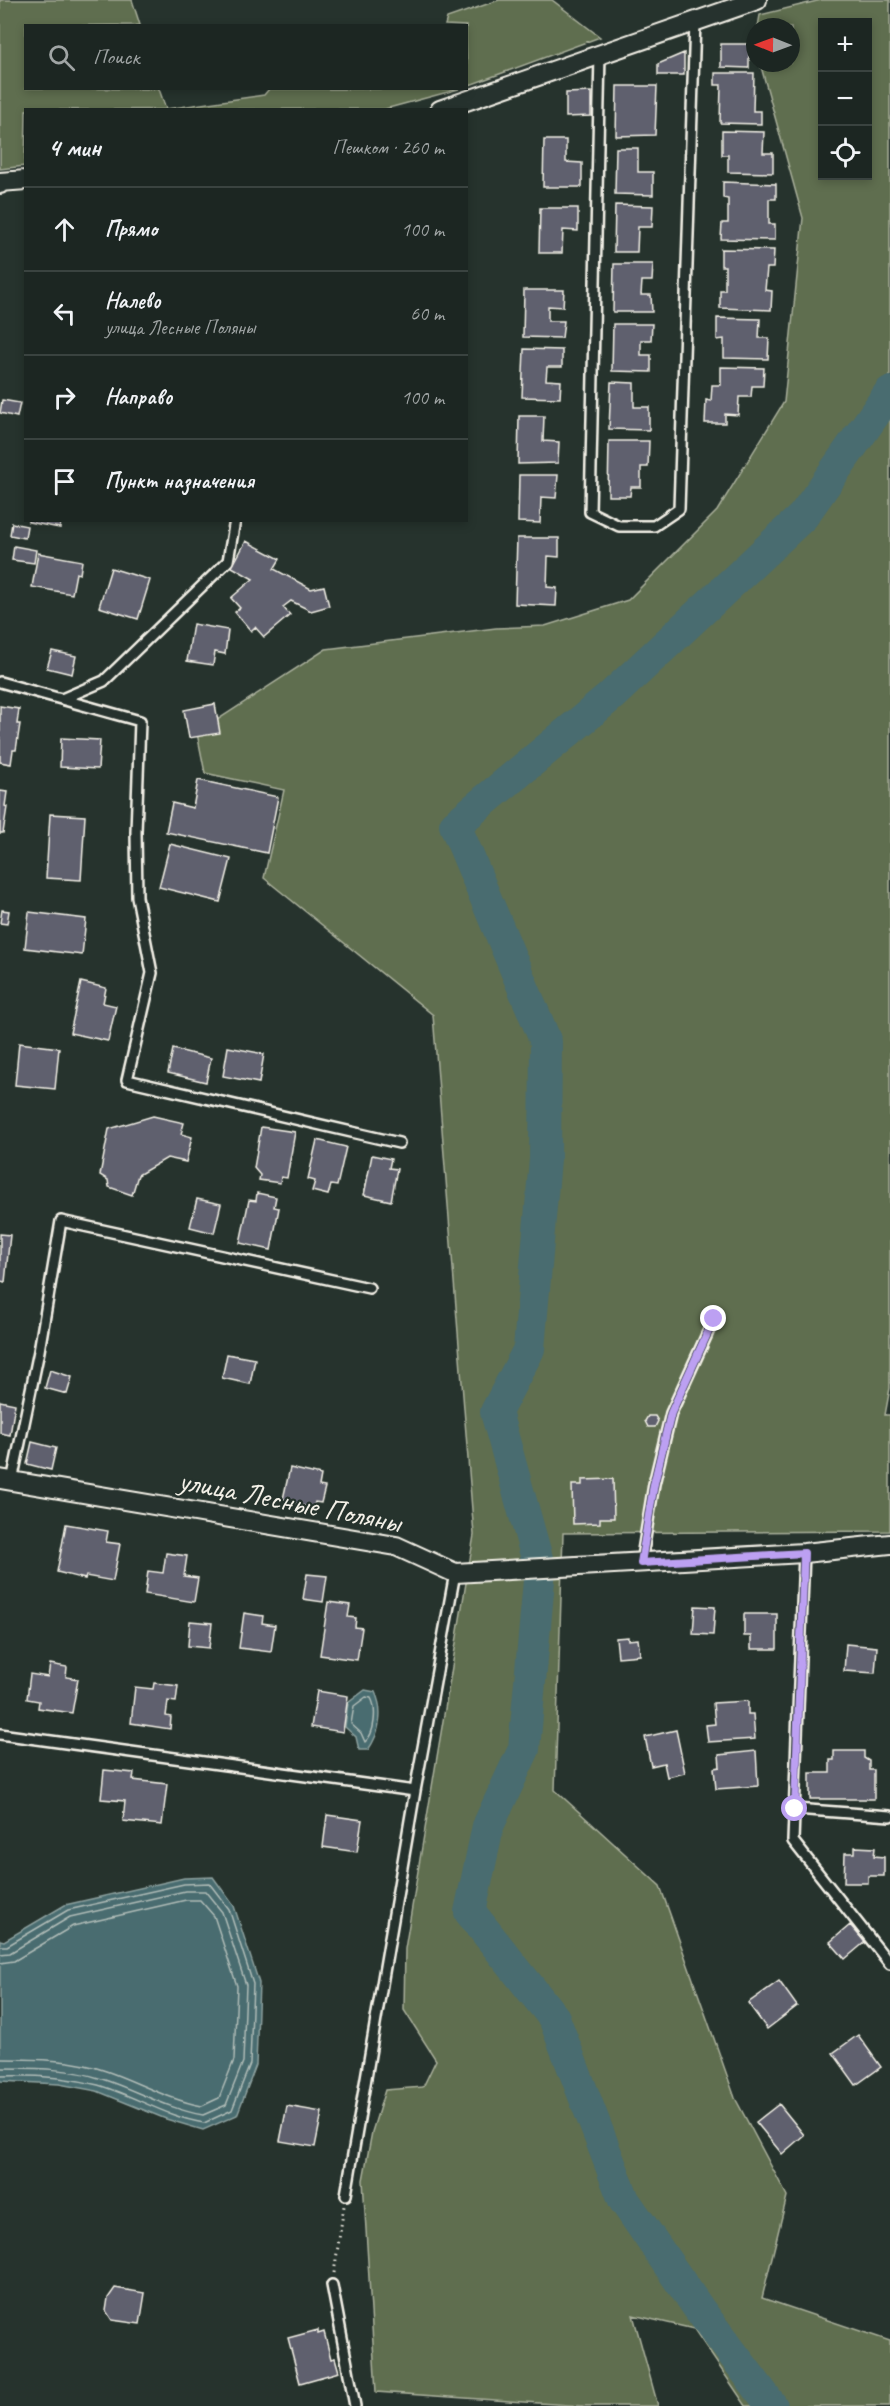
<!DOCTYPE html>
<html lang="ru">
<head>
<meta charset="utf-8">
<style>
	:root { --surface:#1c2622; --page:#29322f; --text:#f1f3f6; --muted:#a0a5a5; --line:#3a4340 }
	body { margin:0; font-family:Caveat,sans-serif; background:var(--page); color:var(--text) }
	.controls { position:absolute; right:18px; top:18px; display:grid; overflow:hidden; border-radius:0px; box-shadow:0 3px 9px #0003 }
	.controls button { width:54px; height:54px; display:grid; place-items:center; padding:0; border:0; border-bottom:2px solid var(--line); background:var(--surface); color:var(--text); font:30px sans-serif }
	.compass { position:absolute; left:746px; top:18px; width:54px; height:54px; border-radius:50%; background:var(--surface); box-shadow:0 3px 9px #0003; rotate:271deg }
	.stop { position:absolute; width:18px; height:18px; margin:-14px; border:4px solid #bca0f2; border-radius:50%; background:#fff }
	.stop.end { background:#bca0f2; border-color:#fff; box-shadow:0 2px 6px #0008 }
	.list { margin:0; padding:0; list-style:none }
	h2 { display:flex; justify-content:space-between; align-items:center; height:78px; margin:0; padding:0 24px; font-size:26px }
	h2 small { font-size:20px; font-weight:400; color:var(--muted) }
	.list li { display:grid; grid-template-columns:39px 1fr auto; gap:18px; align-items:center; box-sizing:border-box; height:84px; padding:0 24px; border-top:2px solid var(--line) }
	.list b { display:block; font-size:22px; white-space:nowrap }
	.list p { margin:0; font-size:20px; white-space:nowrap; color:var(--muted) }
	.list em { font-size:20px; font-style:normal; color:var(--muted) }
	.icon { flex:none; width:33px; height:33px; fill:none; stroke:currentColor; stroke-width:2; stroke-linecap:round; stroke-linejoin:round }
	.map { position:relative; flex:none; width:890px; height:2406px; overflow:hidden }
	.search { position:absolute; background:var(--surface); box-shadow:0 3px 9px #0003; left:24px; top:24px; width:444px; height:66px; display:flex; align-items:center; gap:15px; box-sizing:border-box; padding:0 21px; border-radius:0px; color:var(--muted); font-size:22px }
	.panel { position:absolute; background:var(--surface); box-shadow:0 3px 9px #0003; left:24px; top:108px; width:444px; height:414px; border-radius:0px }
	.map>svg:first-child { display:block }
	.green { fill:#5f6e4f; stroke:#aab09c; stroke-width:1.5; fill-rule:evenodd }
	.water { fill:#496c6f; stroke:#8da19f; stroke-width:1.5 }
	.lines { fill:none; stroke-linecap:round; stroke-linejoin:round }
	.shore { stroke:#b0bcb8; stroke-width:1.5 }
	.river { stroke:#496c6f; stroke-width:32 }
	.building { fill:#5f616e; stroke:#f4f1e8; stroke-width:1.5 }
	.lane-casing { stroke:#f4f1e8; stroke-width:14 }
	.street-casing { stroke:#f4f1e8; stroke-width:22 }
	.path { stroke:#f4f1e8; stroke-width:3; stroke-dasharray:1.5 4.5; stroke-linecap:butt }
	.lane { stroke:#26332d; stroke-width:9 }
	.street { stroke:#26332d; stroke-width:18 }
	.route { stroke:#bca0f2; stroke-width:8 }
	.labels { text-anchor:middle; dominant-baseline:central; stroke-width:4.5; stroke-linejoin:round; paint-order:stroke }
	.street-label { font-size:30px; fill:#f4f1e8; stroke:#26332d }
</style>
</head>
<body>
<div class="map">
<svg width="890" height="2406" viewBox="0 0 890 2406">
	<rect width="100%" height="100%" fill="#26332d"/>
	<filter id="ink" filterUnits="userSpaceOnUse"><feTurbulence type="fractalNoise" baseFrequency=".0167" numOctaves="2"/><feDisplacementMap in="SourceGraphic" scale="12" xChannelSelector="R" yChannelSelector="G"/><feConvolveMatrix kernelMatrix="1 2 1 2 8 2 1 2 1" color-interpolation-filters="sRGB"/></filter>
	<g filter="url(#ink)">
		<path class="green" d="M0,0H132L140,25L26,26V88L159,89L166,109L264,95L269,89H459L385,109L26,110L25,166L0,169Z
			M499,0H552L600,37L467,86L466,26L445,25L447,18Z
			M821,0H890V1388L885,1415H890V1531L563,1533L555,1790L660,1886L735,2098L787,2196L762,2298L890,2341V2406H746L694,2329L633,2315L658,2406H584L376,2392L363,2180L372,2132L385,2090L423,2087L436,2060L404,2010L405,1949L474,1535L433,1015L264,878L284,790L205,773L197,733L326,649L496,628L545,626L628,600L717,511L784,402L803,218L760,63H791V27H758L760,15ZM822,22H868V176H822Z"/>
		<path class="water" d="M365,1690L375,1692C384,1711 380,1733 368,1750H359L356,1737L345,1727L348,1703Z
			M213,1877L234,1906L259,1983L256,2065L237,2115L203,2130L166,2119L97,2091L59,2084L0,2081V1940L4,1941L65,1905L184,1878Z"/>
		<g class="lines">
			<path class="shore" d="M366,1697L371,1698C377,1709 375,1734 365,1742L361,1733L351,1724L354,1706Z
				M0,1946H7L68,1910L184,1884L209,1883L229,1909L253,1984L250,2064L232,2110L204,2123C166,2117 134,2095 98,2085C66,2077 32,2075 0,2076
				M0,1954L10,1953L70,1917L185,1891H205L222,1912L246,1985L243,2062L226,2105L203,2115C168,2109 136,2090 102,2079C70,2068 34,2068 0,2068
				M0,1963L14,1961L73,1926L186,1900H200L214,1916L237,1986L234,2060L219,2098L202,2106C169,2100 138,2082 106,2071C73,2059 35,2059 0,2059"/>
			<path class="river" d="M772,2406L699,2309L624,2200L554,2018L470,1912L488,1826L524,1749L540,1569L496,1412L529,1349L545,1159L546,1042L455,825L610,697L803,516L890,392"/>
		</g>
		<path class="building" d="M721,44H749V68L721,67Z
			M684,53V75H658V64Z
			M715,73H754L753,111H761V124L720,123L721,85H715Z
			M617,86H657L655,135L616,136Z
			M591,92V116L566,117V93Z
			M722,131L764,132L763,153H773V173L728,172V155H722Z
			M544,140H566V162L582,163V187H543Z
			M616,148H638V172H653V195L615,194Z
			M723,182L776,184V199H769V224H775V240L721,239L722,223H728V199L723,198Z
			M615,205L653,206L652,227H638L637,252H614Z
			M540,208H578V231L563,230L562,253H539Z
			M721,249L774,250L773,268H767L765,290L772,291L771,310L720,308V290H725V266H721Z
			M614,264H653L652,281H642L641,295H651L652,312H613Z
			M524,290H564L563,307L548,306V321H564L562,338L523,337Z
			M717,318L760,319L759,338H769L768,359L724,358V339L717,340Z
			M613,324H652L651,340H641V355H651V372L612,371Z
			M524,349L562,350V367H547L546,380L561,381L560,398L522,397Z
			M721,367L764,368L763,386H752L751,397H739L738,415L725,414V423H705L706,400L711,401L712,385H721Z
			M611,382L634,383V407H649V430L609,429Z
			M2,400L20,403L17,417L0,413Z
			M519,416H544L543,441L559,442L558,463L518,464Z
			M609,441H649L648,467H641V487H631L630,496H608Z
			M519,475H558L556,498L541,497L540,523L518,522Z
			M28,520H61L60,528L28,522Z
			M12,523L27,526L25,538L10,535Z
			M517,538H559V557L548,556L547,587L557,588L556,606L515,604Z
			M246,541L280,559L274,569L311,589L324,586L329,606L311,611L291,601L283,607L290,615L264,637L255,627L251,631L235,612L240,608L231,598L253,579L232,567Z
			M14,546L36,550L34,563L12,560Z
			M38,553L82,561L80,574L76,573L72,594L32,587Z
			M111,568L150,580L138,619L99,607Z
			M193,624L228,630L225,654L215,652L213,665L187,661Z
			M52,651L76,656L72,674L47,668Z
			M215,704L220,733L189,738L184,710Z
			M0,706L19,709L17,724H20L16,750H13L11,764L0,762Z
			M61,738L100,740L98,769L60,767Z
			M198,780L278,797L267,853L166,832L172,803L193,808Z
			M0,791L7,792L5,806L7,807L3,833H0V835Z
			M50,814L85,816L81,880L46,878Z
			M170,844L231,859L220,902L159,887Z
			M2,910L9,911L7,924L0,923Z
			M29,912L86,919L82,955L25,948Z
			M81,982L106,988L103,1003L116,1006L108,1041L70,1033Z
			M19,1043L59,1048L55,1089L15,1085Z
			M228,1047L264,1054L259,1083L223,1076Z
			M173,1049L211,1058L206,1082L168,1073Z
			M153,1116L184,1123L181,1134L192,1137L186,1162L167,1158L138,1175L132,1195L109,1187L108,1180L100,1175L109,1129Z
			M261,1127L295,1132L287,1178L281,1177L280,1183L259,1180L260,1175L254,1168Z
			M317,1140L346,1147L337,1186L331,1185L328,1195L312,1191L315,1181L308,1179Z
			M372,1155L391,1159L389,1168L397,1169L391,1201L364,1195Z
			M257,1193L276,1197L274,1207L279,1208L271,1250L240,1243L249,1200L256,1201Z
			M197,1199L221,1204L214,1233L190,1227Z
			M0,1234L10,1235L5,1282L0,1281Z
			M227,1354L255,1359L250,1384L222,1378Z
			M50,1370L72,1377L67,1394L45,1388Z
			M0,1401L15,1404L10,1435L0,1433Z
			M648,1416H655L658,1421L655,1427H648L645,1421Z
			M32,1442L56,1448L51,1470L27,1464Z
			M290,1468L321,1475L319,1486L325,1487L321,1503L315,1502L314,1506L309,1508L283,1499Z
			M613,1479L614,1518H600V1523L573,1524L572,1485H582V1480Z
			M66,1524L108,1531L106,1542L120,1544L113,1581L86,1576L85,1579L57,1572Z
			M166,1553L187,1556L184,1576L198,1578L194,1602L145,1594L148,1571L163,1573Z
			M307,1574L327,1576L323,1602L303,1599Z
			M328,1602L350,1605L348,1617L356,1618L355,1627L362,1628L357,1660L320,1655Z
			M695,1606L715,1607L713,1635L693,1634Z
			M244,1613L263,1616L262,1623L275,1625L271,1652L239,1648Z
			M744,1614H777V1649H751V1636H744Z
			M190,1621L212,1623L209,1648L188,1646Z
			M628,1637V1640L638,1639L640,1655L618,1657L616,1638Z
			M846,1644L877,1647L875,1673L844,1671Z
			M50,1664L67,1667L66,1677L78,1679L72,1713L38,1708L39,1701L27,1699L30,1674L48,1677Z
			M154,1683L178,1686L176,1702L168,1701L166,1716L171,1717L170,1729L131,1723L135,1687L153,1689Z
			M317,1691L348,1696L343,1732L311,1727Z
			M748,1701V1714H753L755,1739L708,1742L706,1725L715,1724L713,1703Z
			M676,1730L685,1773L667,1777L664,1763L651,1766L645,1737Z
			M756,1751L758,1786L716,1789L714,1768L720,1767L719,1755Z
			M834,1751H864V1758L869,1761V1770H874V1799H810V1773H830V1760H834Z
			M104,1770L134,1773L133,1780L167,1784L162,1825L123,1821L125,1801L101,1799Z
			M327,1815L362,1820L357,1852L323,1847Z
			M855,1847L875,1848L874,1856L884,1857V1876H868V1883H844L845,1853H855Z
			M850,1925L865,1942L845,1959L830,1942Z
			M779,1981L797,2006L767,2029L748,2003Z
			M858,2035L881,2067L856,2085L833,2053Z
			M779,2104L804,2135L782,2154L756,2122Z
			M287,2106L322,2112L315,2147L280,2141Z
			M115,2288L145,2293L140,2324L112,2320L106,2311L108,2298Z
			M318,2330V2334L324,2332L331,2359L335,2358L339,2372L300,2383L288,2338Z"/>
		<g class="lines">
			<defs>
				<path id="lane" d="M600,54L590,512L619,526H654L679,509L695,21
					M0,682L140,721L136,832L137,897L152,973L127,1080L399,1143
					M62,699L104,681L228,561L235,520
					M12,1481L39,1351L61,1221L369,1288
					M804,1553L793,1841L890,1964
					M641,1563L654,1484L671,1413L714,1319
					M0,1734L415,1791L346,2195
					M415,1791L455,1573
					M795,1809L890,1816
					M332,2285L355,2406"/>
				<path id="street" d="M440,110L757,0
					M0,184V182L26,180
					M0,1479L396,1546L455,1573L804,1553L890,1544"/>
			</defs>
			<use href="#lane" class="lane-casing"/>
			<use href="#street" class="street-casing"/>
			<path class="path" d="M334,2273L344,2206"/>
			<use href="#lane" class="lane"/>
			<use href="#street" class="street"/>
		</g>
	</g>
	<g class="lines" filter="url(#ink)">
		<path class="route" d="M714,1319L671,1413L654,1484L641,1563L804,1553L795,1809"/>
	</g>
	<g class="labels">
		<g class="street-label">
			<text transform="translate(290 1501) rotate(11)">улица Лесные Поляны</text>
		</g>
	</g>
</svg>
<div class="controls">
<button>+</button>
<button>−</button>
<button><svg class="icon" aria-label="locate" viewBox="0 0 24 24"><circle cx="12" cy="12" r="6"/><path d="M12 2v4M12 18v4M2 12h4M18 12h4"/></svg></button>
</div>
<svg class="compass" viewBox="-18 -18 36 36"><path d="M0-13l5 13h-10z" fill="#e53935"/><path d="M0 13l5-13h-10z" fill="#a0a5a5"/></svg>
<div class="stop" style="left:795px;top:1809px"></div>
<div class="stop end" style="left:714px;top:1319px"></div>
<div class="search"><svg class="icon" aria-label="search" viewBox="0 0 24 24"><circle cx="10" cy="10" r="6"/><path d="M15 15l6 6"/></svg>Поиск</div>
<section class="panel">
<h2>4 мин<small>Пешком · 260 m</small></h2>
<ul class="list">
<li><svg class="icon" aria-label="ahead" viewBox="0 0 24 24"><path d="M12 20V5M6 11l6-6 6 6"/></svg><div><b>Прямо</b></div><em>100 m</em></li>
<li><svg class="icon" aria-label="left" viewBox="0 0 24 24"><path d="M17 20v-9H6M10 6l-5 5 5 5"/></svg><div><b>Налево</b><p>улица Лесные Поляны</p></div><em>60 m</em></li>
<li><svg class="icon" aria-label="right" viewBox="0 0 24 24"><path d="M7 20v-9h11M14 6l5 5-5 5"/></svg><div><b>Направо</b></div><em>100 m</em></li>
<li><svg class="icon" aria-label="arrive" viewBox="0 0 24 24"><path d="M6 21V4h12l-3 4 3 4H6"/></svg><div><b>Пункт назначения</b></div></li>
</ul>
</section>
</div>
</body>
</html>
